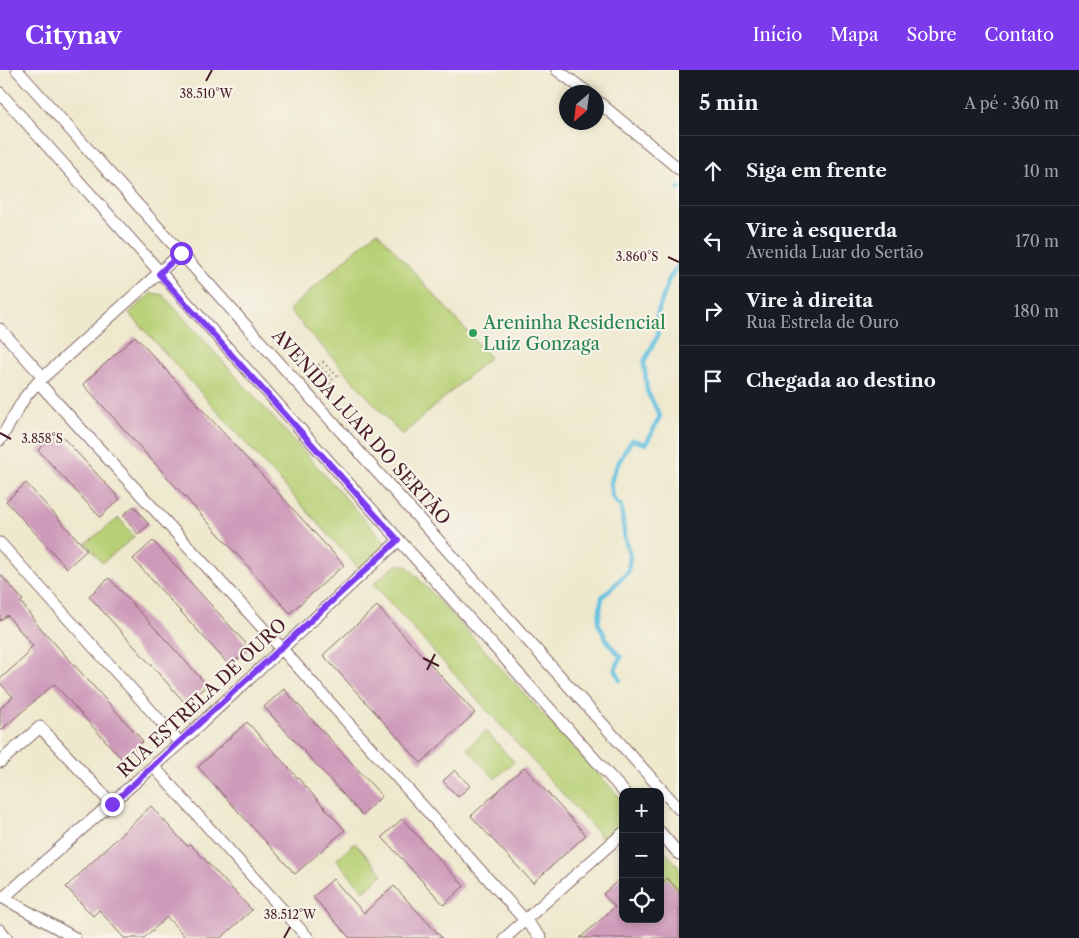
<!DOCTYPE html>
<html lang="pt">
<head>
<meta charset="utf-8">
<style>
	:root { --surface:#171b24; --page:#20242c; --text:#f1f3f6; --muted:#9ea1a6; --line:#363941; --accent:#7c3aed }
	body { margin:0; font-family:"Libre Caslon Text",serif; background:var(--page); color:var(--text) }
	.controls { position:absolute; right:15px; bottom:15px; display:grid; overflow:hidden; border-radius:10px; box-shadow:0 2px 8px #0003 }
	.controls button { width:45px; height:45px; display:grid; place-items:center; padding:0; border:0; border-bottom:1px solid var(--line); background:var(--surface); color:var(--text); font:25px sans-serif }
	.compass { position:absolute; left:559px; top:15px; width:45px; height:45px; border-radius:50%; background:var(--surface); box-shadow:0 2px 8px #0003; rotate:208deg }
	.stop { position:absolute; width:15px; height:15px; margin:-11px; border:4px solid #7c3aed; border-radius:50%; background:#fff }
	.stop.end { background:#7c3aed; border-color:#fff; box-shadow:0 1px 5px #0008 }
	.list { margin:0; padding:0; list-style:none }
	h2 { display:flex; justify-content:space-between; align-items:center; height:65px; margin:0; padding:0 20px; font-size:21px }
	h2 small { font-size:16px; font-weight:400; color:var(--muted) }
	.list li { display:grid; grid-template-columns:32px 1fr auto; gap:15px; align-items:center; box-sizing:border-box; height:70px; padding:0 20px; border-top:1px solid var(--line) }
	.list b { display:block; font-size:19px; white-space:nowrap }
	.list p { margin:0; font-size:16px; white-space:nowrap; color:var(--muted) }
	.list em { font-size:16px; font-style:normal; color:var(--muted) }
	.icon { flex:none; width:28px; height:28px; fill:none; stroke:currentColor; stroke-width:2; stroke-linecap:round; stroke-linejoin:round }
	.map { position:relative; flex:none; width:679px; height:868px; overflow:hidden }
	header { display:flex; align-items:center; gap:30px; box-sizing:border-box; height:70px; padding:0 25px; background:var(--accent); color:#fff }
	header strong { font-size:24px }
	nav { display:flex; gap:28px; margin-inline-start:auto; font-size:18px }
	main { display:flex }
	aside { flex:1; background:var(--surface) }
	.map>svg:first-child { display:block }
	.green { fill:#b7d075; stroke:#807850 }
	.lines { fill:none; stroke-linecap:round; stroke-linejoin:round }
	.stream { stroke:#62c0e0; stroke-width:4.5 }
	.building { fill:#cd9ab9 }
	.minor-casing { stroke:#836564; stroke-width:13 }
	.path { stroke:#836564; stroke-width:2.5; stroke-dasharray:1 4; stroke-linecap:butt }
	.minor { stroke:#fff; stroke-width:11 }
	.route { stroke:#7c3aed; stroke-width:6 }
	.ticks { fill:none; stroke:#4a1f2b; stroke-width:2 }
	.leisure-dot { fill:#2e9e5b; stroke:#f7f3e8; stroke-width:2 }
	.labels { text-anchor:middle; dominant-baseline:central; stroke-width:4.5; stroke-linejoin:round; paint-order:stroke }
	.leisure-label { font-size:18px; fill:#27864d; stroke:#f7f3e8; text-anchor:start }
	.street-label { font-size:18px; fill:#4a1f2b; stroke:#f7f3e8 }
	.ticks-label { font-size:12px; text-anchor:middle; fill:#4a1f2b; stroke:#f7f3e8; stroke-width:4.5; stroke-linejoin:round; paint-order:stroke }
</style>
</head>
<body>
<header>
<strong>Citynav</strong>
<nav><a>Início</a><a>Mapa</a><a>Sobre</a><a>Contato</a></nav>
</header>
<main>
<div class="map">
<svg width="679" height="868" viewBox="0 0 679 868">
	<rect width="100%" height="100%" fill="#f7f3e8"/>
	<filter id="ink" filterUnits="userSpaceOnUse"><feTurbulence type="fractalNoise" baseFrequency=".02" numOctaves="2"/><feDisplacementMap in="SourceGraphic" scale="10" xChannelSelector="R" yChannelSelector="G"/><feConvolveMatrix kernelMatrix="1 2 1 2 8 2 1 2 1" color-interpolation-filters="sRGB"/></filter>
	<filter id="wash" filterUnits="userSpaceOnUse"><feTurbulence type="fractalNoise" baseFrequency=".0096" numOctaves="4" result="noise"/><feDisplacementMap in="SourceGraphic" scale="20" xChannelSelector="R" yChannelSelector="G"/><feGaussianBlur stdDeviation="1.12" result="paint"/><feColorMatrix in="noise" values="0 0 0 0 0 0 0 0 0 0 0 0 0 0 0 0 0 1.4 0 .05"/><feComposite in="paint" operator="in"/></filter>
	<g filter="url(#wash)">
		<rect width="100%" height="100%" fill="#eee8cd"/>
		<path class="green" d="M377,161L490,287L402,365L289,240Z
			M152,223L163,225L384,471L383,478L361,501L129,243Z
			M119,448L134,467L102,493L86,473Z
			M396,495H406L623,731V753L604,770L373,514Z
			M486,661L514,692L495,709L467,678Z
			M355,773L383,804L364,821L336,790Z
			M660,775L679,797V855L660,834Z"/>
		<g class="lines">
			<path class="stream" d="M679,118V119
				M620,610L615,599L621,587L609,574L598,553L602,527L628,502L630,486L625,469L621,436C597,421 621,388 632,370L646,374L660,346L647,321L644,292L658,265L656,248L669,209L679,194"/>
		</g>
		<g id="blocks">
			<path class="building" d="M135,266L344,495L290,543L83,314Z
				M58,362L120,429L100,447L38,380Z
				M26,413L87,480L67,498L6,431Z
				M134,436L149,455L138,464L123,445Z
				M153,471L250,578L230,596L133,489Z
				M0,504L23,530L21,532L37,554L143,671L123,690L54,614L0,661V638L13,627L0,613V609L28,584L26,582L33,576L7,545L0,551Z
				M109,508L207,615L186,634L89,526Z
				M377,536L475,643L421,693L323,585Z
				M284,619L382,726L362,745L264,637Z
				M247,652L345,760L295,804L198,697Z
				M524,697L586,765L533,813L471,746Z
				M455,700L470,716L458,727L443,711Z
				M151,736L187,776L190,774L252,840L221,868H186L167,847L144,868H124L99,840L93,846L66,817Z
				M402,749L464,816L444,835L382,767Z
				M623,806V849H660V814L667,808L679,821V868H580L615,837L603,824Z
				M333,809L364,843L394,816L442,868H350L313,827Z"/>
		</g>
	</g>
	<g filter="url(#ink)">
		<use href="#blocks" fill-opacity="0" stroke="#836564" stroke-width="1"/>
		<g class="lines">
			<defs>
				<path id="minor" d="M17,0L679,739
					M557,0L587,22
					M0,23L624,722
					M596,30L679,99
					M0,259L43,307
					M38,312L281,578L541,868
					M0,370L25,327L38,312L181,183
					M0,473L180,673
					M0,692L40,657L112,734
					M154,697L308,868
					M660,762L679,784
					M0,826L75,868
					M3,828L180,673L398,471
					M0,860L7,868
					M505,868L623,763"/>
			</defs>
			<use href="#minor" class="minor-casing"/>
			<path class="path" d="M316,298L330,313L333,310L319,295L323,292L339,308L340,306"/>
			<use href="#minor" class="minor"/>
		</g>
	</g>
	<g class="lines" filter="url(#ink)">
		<path class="route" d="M112,734L398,470L159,204L181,183"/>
	</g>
	<path class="ticks" d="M206,11L212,0M668,187L679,192M0,363L11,369M423,588L439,596M427,600L435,584M284,868L290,857"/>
	<circle class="leisure-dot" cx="473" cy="263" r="5"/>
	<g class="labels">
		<g class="leisure-label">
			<text x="483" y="253">Areninha Residencial<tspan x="483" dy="21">Luiz Gonzaga</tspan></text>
		</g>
		<g class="street-label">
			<text transform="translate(361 357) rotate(48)">AVENIDA LUAR DO SERTÃO</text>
			<text transform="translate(202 628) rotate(-43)">RUA ESTRELA DE OURO</text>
		</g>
	</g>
	<g class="ticks-label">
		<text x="206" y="28">38.510°W</text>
		<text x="637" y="191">3.860°S</text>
		<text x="42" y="373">3.858°S</text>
		<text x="290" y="849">38.512°W</text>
	</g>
</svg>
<div class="controls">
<button>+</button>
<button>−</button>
<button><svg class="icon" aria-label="locate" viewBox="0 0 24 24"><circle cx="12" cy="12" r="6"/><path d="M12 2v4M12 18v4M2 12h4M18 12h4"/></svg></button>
</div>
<svg class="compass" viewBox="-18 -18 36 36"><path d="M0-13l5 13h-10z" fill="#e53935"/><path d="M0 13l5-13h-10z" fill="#9ea1a6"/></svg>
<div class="stop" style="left:181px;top:183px"></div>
<div class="stop end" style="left:112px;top:734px"></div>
</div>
<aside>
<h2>5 min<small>A pé · 360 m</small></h2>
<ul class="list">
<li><svg class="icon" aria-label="ahead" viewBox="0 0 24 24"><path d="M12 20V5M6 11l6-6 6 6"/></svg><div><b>Siga em frente</b></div><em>10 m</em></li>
<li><svg class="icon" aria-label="left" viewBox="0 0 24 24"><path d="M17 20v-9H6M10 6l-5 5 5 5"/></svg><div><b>Vire à esquerda</b><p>Avenida Luar do Sertão</p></div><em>170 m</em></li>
<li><svg class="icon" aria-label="right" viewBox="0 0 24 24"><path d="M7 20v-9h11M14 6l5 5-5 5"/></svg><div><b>Vire à direita</b><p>Rua Estrela de Ouro</p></div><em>180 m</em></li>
<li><svg class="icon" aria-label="arrive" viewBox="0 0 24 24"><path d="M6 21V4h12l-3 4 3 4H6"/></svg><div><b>Chegada ao destino</b></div></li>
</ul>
</aside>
</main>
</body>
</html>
